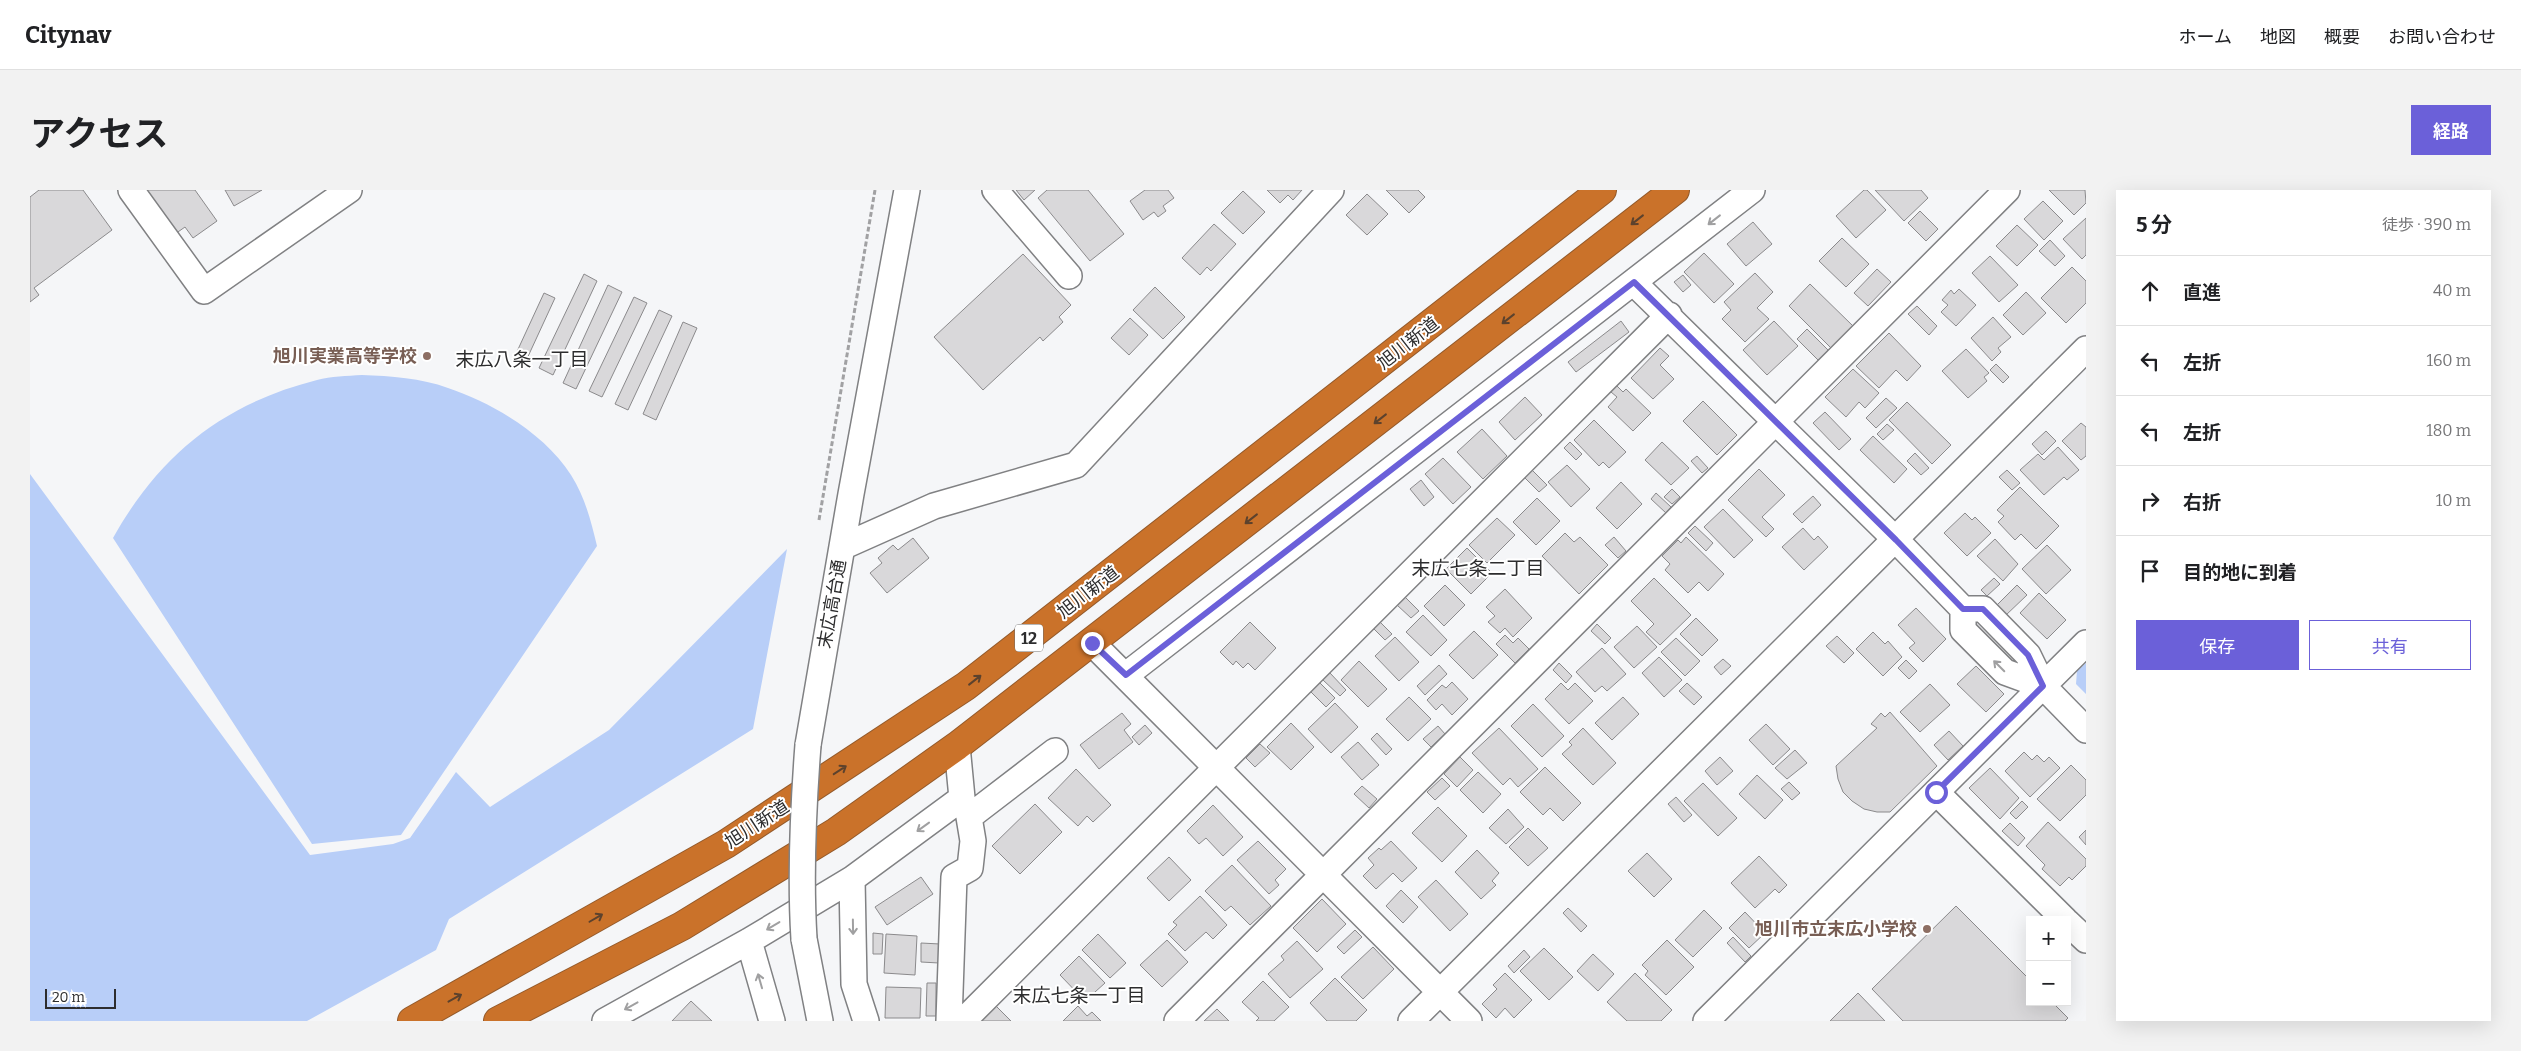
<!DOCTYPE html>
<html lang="ja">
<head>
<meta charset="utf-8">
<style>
	:root { --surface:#fff; --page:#f2f2f2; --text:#202124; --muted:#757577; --line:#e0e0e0; --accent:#6b60d9 }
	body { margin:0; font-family:Bitter,"Noto Sans JP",serif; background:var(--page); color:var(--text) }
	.controls { position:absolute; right:15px; bottom:15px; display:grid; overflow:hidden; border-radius:0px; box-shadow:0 5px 20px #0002 }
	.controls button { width:45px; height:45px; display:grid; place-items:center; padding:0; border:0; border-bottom:1px solid var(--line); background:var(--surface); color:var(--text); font:25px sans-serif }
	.scale { position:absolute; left:15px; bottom:12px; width:71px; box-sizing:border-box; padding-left:5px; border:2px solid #2d2d2e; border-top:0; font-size:14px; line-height:18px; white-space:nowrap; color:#2d2d2e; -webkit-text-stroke:4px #fff; paint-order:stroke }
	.stop { position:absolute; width:15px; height:15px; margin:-11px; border:4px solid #6b60d9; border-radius:50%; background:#fff }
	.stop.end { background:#6b60d9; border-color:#fff; box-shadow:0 1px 5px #0008 }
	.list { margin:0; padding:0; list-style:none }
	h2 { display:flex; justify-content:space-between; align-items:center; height:65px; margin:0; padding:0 20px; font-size:21px }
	h2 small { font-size:16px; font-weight:400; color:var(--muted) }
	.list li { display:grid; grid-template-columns:32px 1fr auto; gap:15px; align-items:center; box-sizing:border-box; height:70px; padding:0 20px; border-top:1px solid var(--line) }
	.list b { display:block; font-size:19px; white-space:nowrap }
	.list em { font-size:16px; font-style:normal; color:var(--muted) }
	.actions { display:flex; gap:10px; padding:15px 20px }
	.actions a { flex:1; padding:11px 0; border:1px solid var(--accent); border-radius:0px; text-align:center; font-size:18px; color:var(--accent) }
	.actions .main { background:var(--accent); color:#fff }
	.icon { flex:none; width:28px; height:28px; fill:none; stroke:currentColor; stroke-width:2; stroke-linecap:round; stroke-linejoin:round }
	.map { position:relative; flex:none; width:2056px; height:831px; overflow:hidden; border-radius:0px }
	header { display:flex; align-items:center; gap:30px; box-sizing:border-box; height:70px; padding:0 25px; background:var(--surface); border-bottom:1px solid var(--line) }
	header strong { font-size:24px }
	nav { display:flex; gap:28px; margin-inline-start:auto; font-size:18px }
	.intro { display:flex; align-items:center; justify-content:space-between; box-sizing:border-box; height:120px; padding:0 30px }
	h1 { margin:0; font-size:35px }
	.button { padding:12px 22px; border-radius:0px; background:var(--accent); color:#fff; font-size:18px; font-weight:700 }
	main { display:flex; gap:30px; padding:0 30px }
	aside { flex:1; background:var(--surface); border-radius:0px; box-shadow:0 5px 20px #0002 }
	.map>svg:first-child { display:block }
	.green { fill:#b8cef8 }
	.building { fill:#d9d8da; stroke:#8b8a8c }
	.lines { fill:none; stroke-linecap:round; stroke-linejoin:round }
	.minor-casing { stroke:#808183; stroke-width:28 }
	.highway-casing { stroke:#935a2b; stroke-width:30 }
	.path { stroke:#a1a1a3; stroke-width:3; stroke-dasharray:5 2.5; stroke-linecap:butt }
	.minor { stroke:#fff; stroke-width:25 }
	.highway { stroke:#ca722a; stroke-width:28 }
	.minor-bridge-casing { stroke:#808183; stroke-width:28; stroke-linecap:butt }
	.minor-bridge { stroke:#fff; stroke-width:25 }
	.oneway { stroke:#5c422d }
	.oneway2 { stroke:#a0a0a1 }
	.route { stroke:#6b60d9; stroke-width:6 }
	.education-dot { fill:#8d6e63; stroke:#fff; stroke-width:2 }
	.labels { text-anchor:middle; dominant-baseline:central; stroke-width:4; stroke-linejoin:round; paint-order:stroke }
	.shield { fill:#fff; stroke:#6c6c6d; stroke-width:1 }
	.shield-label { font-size:16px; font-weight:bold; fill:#2d2d2e }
	.street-label { font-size:18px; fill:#2d2d2e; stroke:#fff }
	.education-label { font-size:18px; font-weight:bold; fill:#785e54; stroke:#fff; text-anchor:end }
	.neighbourhood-label { font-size:19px; fill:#2d2d2e; stroke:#fff }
</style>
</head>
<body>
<header>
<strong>Citynav</strong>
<nav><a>ホーム</a><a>地図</a><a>概要</a><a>お問い合わせ</a></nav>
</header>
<div class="intro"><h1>アクセス</h1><a class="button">経路</a></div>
<main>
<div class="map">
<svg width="2056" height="831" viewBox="0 0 2056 831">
	<rect width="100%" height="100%" fill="#f5f6f8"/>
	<path class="green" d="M332,185C361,186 391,188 418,198C463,213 515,244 541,285C555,307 561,331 567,356L371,645L282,654L83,348C130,264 193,214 287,190C301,186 317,186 332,185Z
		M0,284L280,665L363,654L380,648L426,582L460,617L579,540L757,359L723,539L419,729L406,760L277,831H0Z
		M2056,473V504L2046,494L2047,481Z"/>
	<path class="building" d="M9,0H53L82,40L4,98L9,105L0,112V7Z
		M114,0H165L187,31L163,48L155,37L145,44Z
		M195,0H232L204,16Z
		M986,0H1005L994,10Z
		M1017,0H1058L1094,44L1060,71L1008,8Z
		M1115,0H1138L1144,8L1133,16L1136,21L1128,27L1124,22L1113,30L1100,11Z
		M1237,0H1272L1263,10L1258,5L1250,13Z
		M1356,0H1388L1395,7L1379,23Z
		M1834,0H1837L1856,20L1826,48L1806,26Z
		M1845,0H1891L1898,8L1874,31Z
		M2019,0H2055L2056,13L2044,25Z
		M1213,1L1235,22L1213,44L1191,23Z
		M1337,4L1358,24L1337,45L1316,25Z
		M2013,11L2033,31L2014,50L1994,29Z
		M1890,21L1908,39L1896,51L1878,33Z
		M2056,28V65L2052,69L2033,49Z
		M1723,32L1742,54L1716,76L1697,54Z
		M1184,34L1206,54L1181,81L1177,77L1170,85L1152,68Z
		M1987,35L2008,55L1987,76L1966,56Z
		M1812,48L1839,74L1816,97L1789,71Z
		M2020,50L2035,66L2025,76L2009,61Z
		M1674,63L1704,94L1684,113L1654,82Z
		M993,64L1041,115L1029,127L1033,132L1013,151L1010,147L953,200L904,147Z
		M1960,66L1988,95L1969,112L1942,83Z
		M2042,77L2056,91V113L2036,133L2011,108Z
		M1847,79L1861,92L1838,116L1824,103Z
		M1725,83L1743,102L1727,118L1739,129L1715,152L1692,129L1701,120L1694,112Z
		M554,84L567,91L523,185L509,178Z
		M1653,85L1661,95L1653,102L1644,92Z
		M1780,94L1823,136L1801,158L1759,116Z
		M578,95L592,102L546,199L533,193Z
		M1125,97L1155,127L1133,149L1103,120Z
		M1929,99L1946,115L1926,136L1911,122L1918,115L1912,110L1921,100L1924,104Z
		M1996,102L2016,123L1993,145L1973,125Z
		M514,103L525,108L495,173L484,168Z
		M604,107L617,113L572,207L559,201Z
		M1887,116L1907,136L1899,145L1878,124Z
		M629,120L642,126L598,220L585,214Z
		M1963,127L1981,147L1968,158L1971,162L1962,171L1941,148Z
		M1100,128L1118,145L1099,165L1081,148Z
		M1591,131L1599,142L1546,182L1538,172Z
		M1744,131L1768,156L1737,185L1713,160Z
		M653,132L667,138L626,230L613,224Z
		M1777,139L1798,160L1788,170L1767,149Z
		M1859,143L1891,176L1877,191L1866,180L1849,198L1826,176Z
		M1630,158L1639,166L1630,175L1644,189L1623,209L1601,188Z
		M1936,159L1959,183L1954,187L1957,191L1938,208L1912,181Z
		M1966,174L1979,187L1973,193L1960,180Z
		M1823,179L1849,203L1835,218L1829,212L1816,227L1795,207Z
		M1587,196L1593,202L1596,199L1621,223L1603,241L1578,217L1587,207L1581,202Z
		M1495,207L1512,225L1485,250L1469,232Z
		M1856,208L1867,218L1846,238L1836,228Z
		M1673,211L1707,245L1687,265L1653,231Z
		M1877,212L1921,255L1902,274L1859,230Z
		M1795,222L1821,249L1809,260L1783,233Z
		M1564,230L1596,262L1579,278L1573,272L1569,276L1544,250Z
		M2051,233L2056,237V266L2051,270L2032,251Z
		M1857,234L1864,240L1853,250L1847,244Z
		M1452,239L1477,266L1453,289L1427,262Z
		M2016,241L2026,251L2012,265L2002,254Z
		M1843,246L1877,279L1864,293L1830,260Z
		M1540,252L1552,264L1546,270L1534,258Z
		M1632,252L1659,278L1641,295L1615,270Z
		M2028,257L2049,280L2037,290L2034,287L2014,305L1990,280L2008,264L2014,270Z
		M1885,263L1899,278L1891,285L1877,271Z
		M1667,266L1678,278L1672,283L1661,271Z
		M1413,268L1441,297L1423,314L1395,284Z
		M1537,275L1560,299L1541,317L1518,292Z
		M1729,279L1755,305L1732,327L1744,339L1736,347L1698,310Z
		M1502,280L1517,295L1509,302L1494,287Z
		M1977,280L1990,293L1982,300L1969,287Z
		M1391,290L1404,307L1394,316L1380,299Z
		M1591,292L1612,314L1587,339L1566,318Z
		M1990,297L2029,336L2006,359L1991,344L1985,350L1968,332L1974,326L1967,320Z
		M1642,299L1650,307L1642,314L1634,307Z
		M1626,303L1641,317L1636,323L1621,309Z
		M1783,306L1791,315L1772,333L1763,324Z
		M1507,308L1530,331L1506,355L1483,332Z
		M1693,319L1723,350L1704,368L1674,337Z
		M1935,323L1942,330L1945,327L1961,343L1937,366L1914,343Z
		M1467,328L1485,345L1457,373L1439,355Z
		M1665,336L1683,353L1676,361L1658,343Z
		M1773,338L1784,350L1788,346L1798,357L1774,380L1752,357Z
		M1535,343L1544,352L1550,347L1578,375L1549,404L1512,366Z
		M1584,347L1596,361L1588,368L1575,355Z
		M1656,347L1694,384L1678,401L1669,392L1658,403L1635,380L1640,374L1632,366L1648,350L1651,353Z
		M883,348L899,368L857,403L840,383L852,373L848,368L863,355L868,360Z
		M1965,349L1988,374L1973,391L1947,366Z
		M2017,355L2041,380L2016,404L1992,379Z
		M1437,358L1462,383L1441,404L1416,379Z
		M1624,388L1661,425L1630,455L1616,442L1624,434L1601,411Z
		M1964,388L1970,394L1957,406L1951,400Z
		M1415,395L1435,415L1414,436L1394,416Z
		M1987,395L1997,405L1975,426L1965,417Z
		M1475,399L1502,428L1483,447L1475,438L1470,443L1458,432L1465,426L1456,417Z
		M2009,403L2036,430L2017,449L1990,423Z
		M1375,407L1389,421L1381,428L1367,415Z
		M1886,418L1916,449L1893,472L1879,458L1885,453L1868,435Z
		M1393,425L1417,450L1401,466L1376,442Z
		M1666,428L1688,450L1672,466L1650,444Z
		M1220,432L1246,458L1225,480L1218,473L1213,478L1206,471L1203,475L1190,462Z
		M1350,432L1362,444L1355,450L1344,439Z
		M1567,434L1581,448L1575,454L1561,441Z
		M1607,436L1627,457L1604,478L1584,457Z
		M1444,441L1468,465L1443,489L1419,465Z
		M1843,442L1855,454L1858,451L1872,467L1853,486L1826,459Z
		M1475,445L1483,453L1488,448L1499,459L1485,473L1466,454Z
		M1807,446L1824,463L1814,473L1796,456Z
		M1365,447L1389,472L1369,491L1345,466Z
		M1646,448L1670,471L1655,486L1631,462Z
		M1572,458L1596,484L1577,501L1572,496L1565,502L1546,482Z
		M1629,467L1652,490L1634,507L1612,483Z
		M1693,469L1701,476L1691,485L1684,477Z
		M1876,470L1887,481L1879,489L1868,478Z
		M1329,471L1357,499L1338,517L1311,490Z
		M1529,473L1542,486L1536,493L1523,480Z
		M1409,475L1417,484L1395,505L1387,496Z
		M1946,476L1974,504L1956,522L1927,494Z
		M1300,483L1316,500L1310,506L1293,490Z
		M1422,492L1438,509L1422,525L1412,514L1406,520L1397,510L1412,495L1416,498Z
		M1290,493L1305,508L1296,517L1281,502Z
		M1531,493L1538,500L1545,493L1563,511L1539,534L1515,509Z
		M1657,493L1672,507L1664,515L1649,501Z
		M1900,494L1920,515L1890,542L1870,522Z
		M1379,507L1401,529L1378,551L1356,529Z
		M1593,507L1609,524L1582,550L1565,533Z
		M1305,513L1328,537L1301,563L1278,539Z
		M1503,514L1534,546L1512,567L1481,536Z
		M1860,522L1907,576L1860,622H1847L1834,619L1822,611L1813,602L1808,589L1806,576L1847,538L1841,534L1851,523L1855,527Z
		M1092,523L1101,534L1094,540L1103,552L1069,579L1050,555Z
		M1261,533L1284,557L1261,580L1237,557Z
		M1736,534L1760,559L1743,575L1719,550Z
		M1115,535L1122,543L1109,555L1102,547Z
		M1408,536L1415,544L1401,557L1393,549Z
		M1469,538L1508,579L1488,597L1480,588L1473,595L1442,563Z
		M1553,538L1586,573L1563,595L1532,564L1542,555L1539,552Z
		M1919,541L1933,556L1918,570L1904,555Z
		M1347,543L1362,559L1356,565L1341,549Z
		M1328,552L1349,575L1332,590L1311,567Z
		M1230,554L1240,563L1225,577L1216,568Z
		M1765,560L1777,573L1757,589L1745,578Z
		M1994,562L2002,570L2007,565L2014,572L2019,567L2030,578L2000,607L1975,581Z
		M1430,567L1443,580L1427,597L1414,584Z
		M1690,567L1703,581L1687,595L1675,581Z
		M2041,575L2056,590V605L2030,631L2007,609Z
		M1515,577L1551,613L1533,631L1520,618L1513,625L1490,602Z
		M1960,578L1989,608L1970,629L1939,598Z
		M1046,579L1081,615L1063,632L1057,626L1048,636L1018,608Z
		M1448,582L1471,604L1453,623L1430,600Z
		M1727,585L1753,610L1735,629L1709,604Z
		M1412,588L1420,596L1405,610L1397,602Z
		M1759,592L1770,603L1762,610L1751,599Z
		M1673,593L1707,628L1688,646L1654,611Z
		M1332,596L1347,609L1339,618L1324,604Z
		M1646,607L1662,625L1654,632L1638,614Z
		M1992,611L1998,617L1986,629L1980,623Z
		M1005,614L1032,642L990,684L962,656Z
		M1183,615L1213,647L1193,666L1176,648L1169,654L1157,641Z
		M1408,617L1437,646L1412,672L1382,643Z
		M1478,619L1494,637L1476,654L1459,638Z
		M2018,632L2056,669V676L2042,690L2039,687L2030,696L2012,679L2015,675L1996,656Z
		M1980,633L1995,648L1988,656L1972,641Z
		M1498,638L1518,658L1498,676L1479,657Z
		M2056,640V655L2049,647Z
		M1228,651L1256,679L1245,690L1249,695L1239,704L1207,670Z
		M1361,651L1387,678L1372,692L1363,683L1346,699L1333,686L1344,675L1338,668L1349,658L1351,660Z
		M1447,660L1469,683L1462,691L1466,695L1451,709L1425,682Z
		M1617,663L1642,689L1624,707L1598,681Z
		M1729,666L1757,695L1749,703L1745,699L1725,718L1701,693Z
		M1139,667L1161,690L1139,711L1117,688Z
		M1202,675L1241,716L1220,735L1201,716L1195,721L1175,701Z
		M891,687L903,704L857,735L845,717Z
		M1406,690L1438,724L1420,741L1388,707Z
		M1371,700L1388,717L1373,733L1356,716Z
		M1170,706L1197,735L1183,749L1176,742L1155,761L1138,744L1147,735L1143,732Z
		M1292,709L1316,734L1287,762L1263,738Z
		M1926,716L2000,790V812H2022L2038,828L2035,831H1873L1842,799Z
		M1538,718L1557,736L1551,742L1533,723Z
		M1674,720L1692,738L1663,767L1645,750Z
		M1715,722L1735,743L1719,758L1699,738Z
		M1325,740L1332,747L1314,764L1307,757Z
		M843,743L853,744L852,764H843Z
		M856,744L887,746L885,785L854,783Z
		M1068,744L1096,773L1080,788L1052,760Z
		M1703,747L1721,766L1715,772L1697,753Z
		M1137,750L1158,772L1132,797L1110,775Z
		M1637,750L1664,777L1636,805L1615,785L1618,781L1612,775Z
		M1267,751L1293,779L1260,808L1238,784L1254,770L1251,766Z
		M891,753L910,754L909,773L891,772Z
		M1343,757L1364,779L1333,809L1311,787Z
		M1514,758L1543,787L1519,810L1490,781Z
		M1494,760L1500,767L1484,783L1478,776Z
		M1563,764L1584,784L1568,801L1547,781Z
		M1049,766L1075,793L1055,811L1030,785Z
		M1475,783L1502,810L1484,828L1475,818L1466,828L1452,814L1467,799L1463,795Z
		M1605,783L1642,820L1631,831H1597L1577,812Z
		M1305,788L1337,820L1326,831H1297L1280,813Z
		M1233,791L1259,817L1244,831H1226L1229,828L1212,812Z
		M897,793H906V826H896Z
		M856,797L891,798L890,828H855Z
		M1828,803L1855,831H1800Z
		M661,811L682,831H642Z
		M964,814L981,831H947Z
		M1048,816L1057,826L1062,822L1071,831H1033Z
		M1187,819L1199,831H1174Z"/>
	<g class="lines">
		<defs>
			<path id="minor" d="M101,0L174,101L319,0
				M965,0L1039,86
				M1604,93L1866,350L1933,419V440L1975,482L2013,496
				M812,357L904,316L1046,275L1301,0
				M1933,419H1953L1998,465L2013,496L2056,540
				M1062,453L1439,831
				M1096,485L1722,0
				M778,555L821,304L877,0
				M1906,602L2035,730
				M822,689L824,794L836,831
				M2037,732L2056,750
				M774,749L790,831
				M719,751L742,831
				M575,831L719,751L822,689L932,608L927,556
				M919,831L924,687L940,678L943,651L939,627L1025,561
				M933,831L1639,125
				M1147,831L1977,0
				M1381,831L2056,159
				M1676,831L2056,453"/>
			<path id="highway" d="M382,831L696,654L936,496L1572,0
				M468,831L652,736L806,642L927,556L1645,0"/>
		</defs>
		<use href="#minor" class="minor-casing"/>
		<use href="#highway" class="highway-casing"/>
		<path class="path" d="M789,330L845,0"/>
		<use href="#minor" class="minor"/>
		<use href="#highway" class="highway"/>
		<defs>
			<path id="minor-bridge" d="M774,749C770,684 773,620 778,555"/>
		</defs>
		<use href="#minor-bridge" class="minor-bridge-casing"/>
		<use href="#minor-bridge" class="minor-bridge"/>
	</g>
	<defs><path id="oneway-shaft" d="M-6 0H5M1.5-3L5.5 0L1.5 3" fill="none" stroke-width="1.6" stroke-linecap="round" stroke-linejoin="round" transform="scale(1.25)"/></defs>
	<g class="oneway">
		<use href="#oneway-shaft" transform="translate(1607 30) rotate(142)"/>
		<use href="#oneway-shaft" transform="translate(1478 129) rotate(142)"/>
		<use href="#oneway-shaft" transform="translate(1350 229) rotate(142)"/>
		<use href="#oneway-shaft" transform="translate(1221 329) rotate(142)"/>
		<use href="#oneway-shaft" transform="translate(945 490) rotate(-38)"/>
		<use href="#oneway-shaft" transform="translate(810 580) rotate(-33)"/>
		<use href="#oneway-shaft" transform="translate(566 728) rotate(-30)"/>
		<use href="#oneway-shaft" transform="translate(425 808) rotate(-29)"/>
	</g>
	<g class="oneway2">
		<use href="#oneway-shaft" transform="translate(1684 30) rotate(142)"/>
		<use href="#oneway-shaft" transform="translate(1969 476) rotate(-135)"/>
		<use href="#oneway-shaft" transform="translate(893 637) rotate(144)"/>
		<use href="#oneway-shaft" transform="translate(743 736) rotate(149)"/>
		<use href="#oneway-shaft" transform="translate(823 737) rotate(89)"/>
		<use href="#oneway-shaft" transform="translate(730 791) rotate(-106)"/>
		<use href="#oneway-shaft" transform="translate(601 816) rotate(151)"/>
	</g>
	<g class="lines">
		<path class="route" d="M1062,453L1096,485L1604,92L1866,350L1933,419H1953L1998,465L2013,496L1906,602"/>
	</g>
	<g class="education-dot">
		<circle cx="397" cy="166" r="5"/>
		<circle cx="1897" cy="739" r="5"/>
	</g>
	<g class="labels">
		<rect class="shield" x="985" y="434.5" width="28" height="27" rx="4"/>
		<g class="shield-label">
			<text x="999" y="448">12</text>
		</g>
		<g class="street-label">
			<text transform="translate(1378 153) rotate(-38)">旭川新道</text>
			<text transform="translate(1058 402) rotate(-38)">旭川新道</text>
			<text transform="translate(802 414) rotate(-80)">末広高台通</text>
			<text transform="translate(727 634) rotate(-33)">旭川新道</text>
		</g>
		<g class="education-label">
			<text x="387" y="166">旭川実業高等学校</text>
			<text x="1887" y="739">旭川市立末広小学校</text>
		</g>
		<g class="neighbourhood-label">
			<text x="492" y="169">末広八条一丁目</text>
			<text x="1448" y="378">末広七条二丁目</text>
			<text x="1049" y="805">末広七条一丁目</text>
		</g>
	</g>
</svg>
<div class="controls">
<button>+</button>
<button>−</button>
</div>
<div class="scale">20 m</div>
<div class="stop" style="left:1906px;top:602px"></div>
<div class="stop end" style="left:1062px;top:453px"></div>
</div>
<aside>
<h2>5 分<small>徒歩 · 390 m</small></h2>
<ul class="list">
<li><svg class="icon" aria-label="ahead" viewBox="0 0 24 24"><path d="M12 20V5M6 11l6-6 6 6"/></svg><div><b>直進</b></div><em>40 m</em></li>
<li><svg class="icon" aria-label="left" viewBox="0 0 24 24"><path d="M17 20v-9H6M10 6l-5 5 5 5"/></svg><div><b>左折</b></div><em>160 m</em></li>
<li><svg class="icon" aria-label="left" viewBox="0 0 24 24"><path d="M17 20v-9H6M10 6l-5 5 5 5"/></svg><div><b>左折</b></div><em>180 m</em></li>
<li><svg class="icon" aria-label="right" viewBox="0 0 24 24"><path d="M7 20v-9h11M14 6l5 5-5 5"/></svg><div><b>右折</b></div><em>10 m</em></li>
<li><svg class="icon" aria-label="arrive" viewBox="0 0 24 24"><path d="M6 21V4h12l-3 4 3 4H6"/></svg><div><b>目的地に到着</b></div></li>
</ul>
<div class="actions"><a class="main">保存</a><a>共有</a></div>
</aside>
</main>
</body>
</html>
